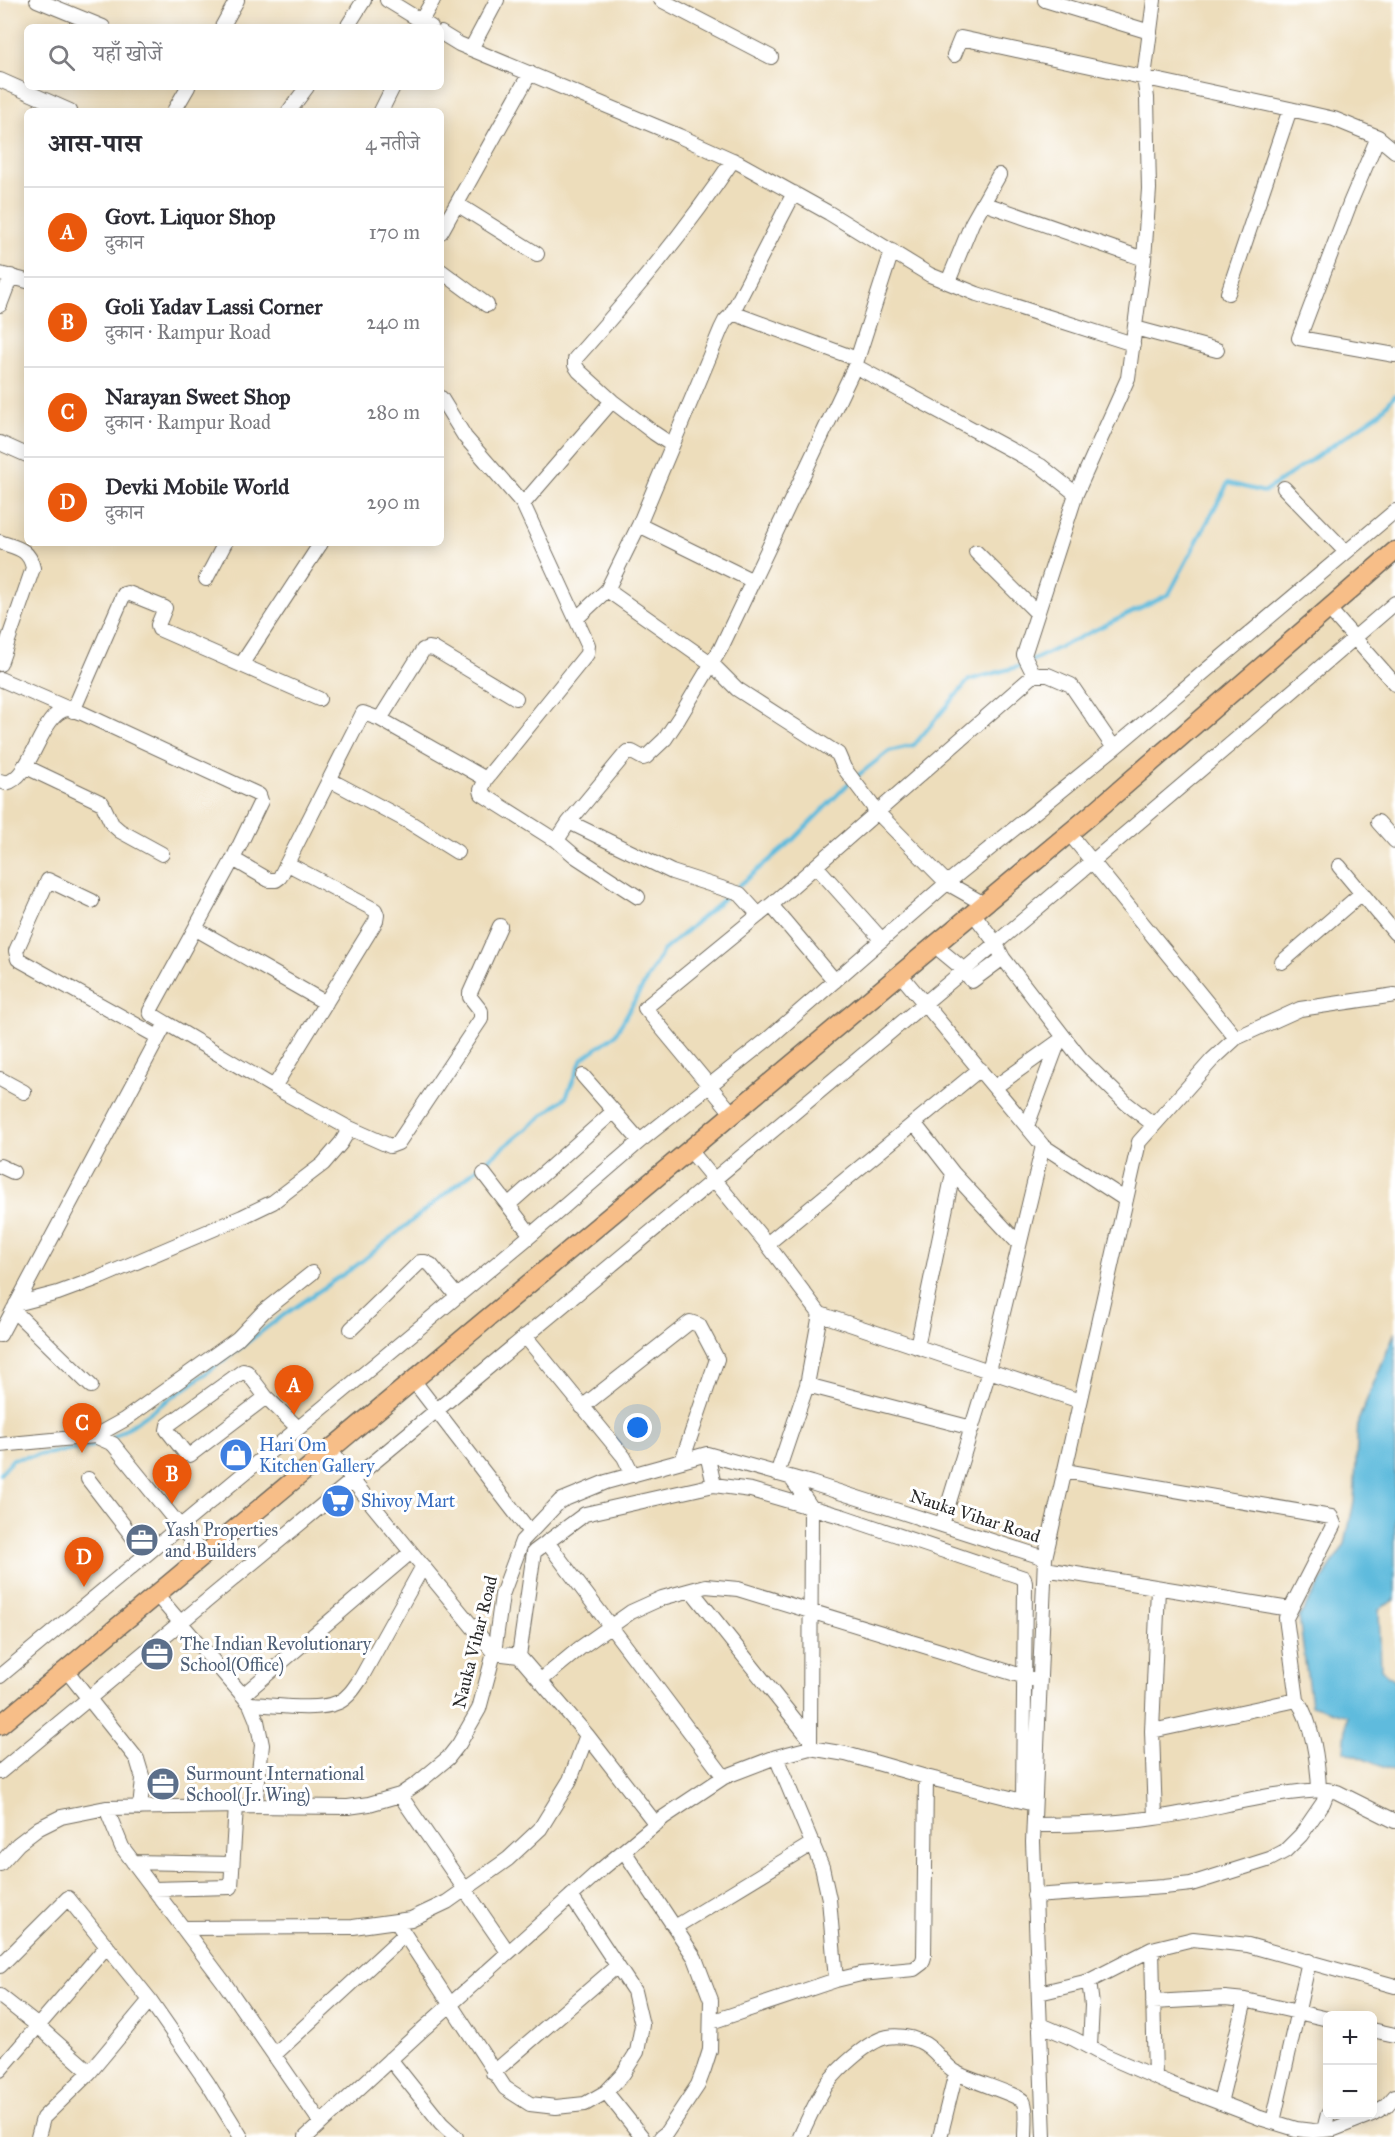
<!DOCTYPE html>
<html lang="hi">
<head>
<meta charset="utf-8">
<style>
	:root { --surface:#fff; --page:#f7f7f7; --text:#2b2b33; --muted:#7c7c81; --line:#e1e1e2; --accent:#ea580c }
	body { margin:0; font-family:"IM FELL Great Primer","Noto Serif Devanagari",serif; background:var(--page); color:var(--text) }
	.controls { position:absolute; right:18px; bottom:18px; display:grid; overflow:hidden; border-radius:9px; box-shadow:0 3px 15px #0003 }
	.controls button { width:54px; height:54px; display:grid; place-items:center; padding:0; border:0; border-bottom:2px solid var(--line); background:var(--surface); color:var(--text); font:30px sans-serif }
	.you { position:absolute; left:638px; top:1428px; width:21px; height:21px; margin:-15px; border:4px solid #fff; border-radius:50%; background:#1a73e8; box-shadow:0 0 0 9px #1a73e833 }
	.badge { display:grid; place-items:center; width:39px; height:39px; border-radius:50%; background:var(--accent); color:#fff; font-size:20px; font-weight:700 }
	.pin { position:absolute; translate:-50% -50px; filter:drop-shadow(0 2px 3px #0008) }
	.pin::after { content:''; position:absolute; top:32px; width:21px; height:18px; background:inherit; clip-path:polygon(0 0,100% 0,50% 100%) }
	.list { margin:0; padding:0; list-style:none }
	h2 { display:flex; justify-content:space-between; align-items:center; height:78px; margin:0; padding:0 24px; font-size:26px }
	h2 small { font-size:20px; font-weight:400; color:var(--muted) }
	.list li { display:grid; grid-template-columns:39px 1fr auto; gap:18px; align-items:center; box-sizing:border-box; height:90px; padding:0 24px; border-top:2px solid var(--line) }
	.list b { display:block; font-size:22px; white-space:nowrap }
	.list p { margin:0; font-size:20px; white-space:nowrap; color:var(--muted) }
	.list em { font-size:20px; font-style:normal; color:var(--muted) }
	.icon { flex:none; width:33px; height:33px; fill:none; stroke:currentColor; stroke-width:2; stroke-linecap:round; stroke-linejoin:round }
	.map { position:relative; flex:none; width:1395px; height:2137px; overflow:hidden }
	.search { position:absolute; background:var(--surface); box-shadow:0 3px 15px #0003; left:24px; top:24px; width:420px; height:66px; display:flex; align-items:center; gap:15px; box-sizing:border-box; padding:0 21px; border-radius:9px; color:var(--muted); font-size:22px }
	.panel { position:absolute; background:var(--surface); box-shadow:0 3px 15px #0003; left:24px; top:108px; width:420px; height:438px; border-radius:9px }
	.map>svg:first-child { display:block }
	.water { fill:#5fbbdd; stroke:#457384; stroke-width:1.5 }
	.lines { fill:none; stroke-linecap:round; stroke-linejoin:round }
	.stream { stroke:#5fbbdd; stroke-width:4 }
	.minor-casing { stroke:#6f695d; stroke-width:16 }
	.major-casing { stroke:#6f695d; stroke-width:21 }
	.minor { stroke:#fff; stroke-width:14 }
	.major { stroke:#f7be88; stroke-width:18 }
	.labels { text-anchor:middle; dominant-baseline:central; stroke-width:6; stroke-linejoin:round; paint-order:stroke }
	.shop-label { font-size:18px; fill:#366cbe; stroke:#fff; text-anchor:start }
	.street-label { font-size:18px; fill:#2b2b2b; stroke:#fff }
	.service-label { font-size:18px; fill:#4e5e75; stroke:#fff; text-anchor:start }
</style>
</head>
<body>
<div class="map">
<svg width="1395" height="2137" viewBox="0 0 1395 2137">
	<rect width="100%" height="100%" fill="#fff"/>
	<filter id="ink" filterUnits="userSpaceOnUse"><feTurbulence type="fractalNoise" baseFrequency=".0167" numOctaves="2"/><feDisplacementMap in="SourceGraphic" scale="12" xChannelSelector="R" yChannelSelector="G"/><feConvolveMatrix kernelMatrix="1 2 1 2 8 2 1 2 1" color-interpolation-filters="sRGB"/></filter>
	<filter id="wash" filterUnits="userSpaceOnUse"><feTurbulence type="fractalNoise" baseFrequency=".008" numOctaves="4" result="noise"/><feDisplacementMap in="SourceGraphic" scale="24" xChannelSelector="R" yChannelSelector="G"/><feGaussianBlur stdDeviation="1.35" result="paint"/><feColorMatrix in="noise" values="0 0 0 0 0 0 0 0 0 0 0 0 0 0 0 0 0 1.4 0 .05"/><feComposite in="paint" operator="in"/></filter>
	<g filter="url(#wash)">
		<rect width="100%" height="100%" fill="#edddbb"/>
		<path class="water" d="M1395,1332V1600L1379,1609L1381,1669L1395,1680V1772L1344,1751L1347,1716L1311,1705L1299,1617L1345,1544L1354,1502L1358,1421Z"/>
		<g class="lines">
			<path class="stream" d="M856,777L889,751L914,745L969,680L1021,666L1169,594L1228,483L1264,492L1380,413L1395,395
				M735,889L794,839L850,782
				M111,1439L193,1383L281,1317L357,1265L566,1097L582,1059L615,1035L663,951L729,894
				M0,1474L13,1459L90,1447L101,1442"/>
		</g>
	</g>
	<g filter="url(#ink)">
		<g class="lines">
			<defs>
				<path id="minor" d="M37,0L103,27
					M387,0L431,27
					M661,0L771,57
					M1045,0L1150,32
					M421,21L433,0
					M222,27L237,0
					M347,27L364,0
					M441,33L459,44L679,136L739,163L829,213L930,275L977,294L1133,344
					M471,49L497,0
					M954,55L961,38L1290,109L1334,119L1378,137L1395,151
					M0,80L70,111
					M174,111L188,87
					M289,111L307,87
					M381,111L393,87
					M1378,137L1350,203L1299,338L1395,355
					M983,203L1144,259
					M457,204L537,254
					M441,232L530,73
					M441,271L487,305
					M0,274L27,281
					M948,282L972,223L999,175
					M1228,293L1290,109
					M0,305L11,276
					M731,315L794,193
					M1135,328L1217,350
					M855,366L1041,466L1076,494
					M441,398L465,437L523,504L588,645L587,654L486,779
					M612,401L654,433L672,445
					M0,443L27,455
					M1284,488L1346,552
					M523,504L612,401L579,371L575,365V359C632,295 685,232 733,160
					M639,525L721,329L725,321L731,315H738L857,359
					M0,542C16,548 29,548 33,568L0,664
					M976,552L1037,613
					M206,579L225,543
					M607,590L712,664L737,689L838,754L844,768L878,813L947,883L984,904
					M1329,609L1395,684
					M576,619L607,590L639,525L753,581
					M241,665L321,543
					M1034,675H1048L1071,685L1114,748
					M0,679L69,709
					M73,711L124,594L128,593L165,608L158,625L159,629L319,699
					M380,719L486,779L481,790L482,794L550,837L555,839L559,837L569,822L672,872L740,894L759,915
					M24,766L102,803L112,824L120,831L162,854
					M330,780L409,822L457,852
					M0,781L6,783C33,777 41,711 68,709C72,709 78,712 82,713L259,795L261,801L233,859L150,1011L151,1014L166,1023L0,1335
					M569,822L627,752H632L643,758L646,757L665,739L679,718L721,648L855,366L892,251
					M1378,822L1395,841
					M1069,833L1236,1038
					M555,839L575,856L638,897
					M233,859L269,880H276L280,877L363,713L380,719L423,650L428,648L434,649L516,698
					M816,866L882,940
					M1339,866L1395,933
					M92,901L48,880L16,951L18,959L158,1037
					M771,905L835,981
					M196,929L326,1003
					M934,945L963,969L972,981L1003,958L995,942L973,913
					M1003,958L1081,1059L1126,1103L1154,1125
					M1282,962L1362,893
					M900,974L1043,1146L1126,1200
					M583,1076L640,1141
					M0,1079L24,1092
					M274,1087L376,921L377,915L375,910L288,864
					M995,1087L1058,1042
					M732,1113L645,1008L771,905L1034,675L1024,655L1076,494L1128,378L1144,259L1149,189L1147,98L1144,77L1154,0
					M914,1123L953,1173L1019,1244
					M345,1126L390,1146L398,1143L481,1019V1011L470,997V993L500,926
					M1027,1126L1058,1043
					M689,1149L767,1244L820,1314L989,1371L1043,1146
					M0,1166L13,1172
					M484,1174L531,1235
					M508,1205L614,1111
					M767,1244L980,1069
					M16,1304L58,1293L101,1277L242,1217L273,1202L323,1164L341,1143L347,1133L345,1126L274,1087L166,1023
					M13,1310L91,1386
					M351,1329L420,1262H425L431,1265L457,1296
					M525,1336L624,1457L633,1475
					M917,1347L953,1173
					M413,1380L530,1532
					M807,1385L972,1428
					M266,1397L190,1455L186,1454L167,1430L168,1425L243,1371L247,1372L266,1397L298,1428
					M582,1407L690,1322L699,1325L717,1359L682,1461
					M95,1436L124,1420L237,1339L264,1311L312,1273
					M0,1445L95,1436L113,1444L204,1556
					M330,1449L352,1480L494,1653L519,1656
					M707,1454L714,1485
					M1065,1471L1331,1517L1334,1524L1286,1618L1297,1700C1313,1723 1318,1763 1319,1790
					M777,1474L807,1385L820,1314
					M791,1478L811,1507L810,1748
					M88,1479L146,1554
					M942,1525L989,1371L1080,1401
					M547,1542L724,1777
					M1045,1569L1290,1609
					M691,1590L810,1739
					M156,1594L250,1704L257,1721L262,1745L255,1806
					M66,1670L137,1759L143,1779L140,1808
					M0,1676L531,1235L640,1141L768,1039L947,883L1114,748L1395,511
					M540,1681L580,1648L631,1612L662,1598L706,1586L738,1589L1032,1679
					M243,1695L411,1552
					M250,1704C275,1705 317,1712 339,1702C349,1697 355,1687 361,1678L423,1566
					M1152,1731L1297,1700
					M776,1757L822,1867L829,1899L836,1980
					M0,1772C467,1385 936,999 1395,603
					M400,1795L508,1952
					M106,1808L122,1847L223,1981L321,2123
					M1155,1818L1152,1731L1158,1588
					M656,1824L587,1735L519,1656L534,1552L585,1514L714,1485L751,1490L844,1517L1024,1578L1025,1583L1023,1801
					M1034,1825C1074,1825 1114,1824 1154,1818C1213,1810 1269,1791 1328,1790L1337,1792L1395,1821
					M624,1851L695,1958L711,2000L710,2050L704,2069L698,2085L666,2133L661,2137
					M133,1862L232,1864
					M0,1864L18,1844L39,1828L61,1817L106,1808L242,1806L348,1807L369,1804L400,1795L418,1783L448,1758L459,1744L479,1709L494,1653L502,1595L522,1541L560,1501L606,1482L707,1454L811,1483L1045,1558
					M153,1889L231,1887L236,1806
					M1034,1896L1164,1887L1191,1884L1270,1859L1285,1851L1301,1835L1323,1803L1328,1790
					M396,1921L505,2088L530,2104L556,2107L585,2104L606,2092L623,2074L637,2052L642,2025L634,1991L571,1896
					M675,1927L813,1843
					M183,1928L353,1927L411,1919L447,1902L508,1859L540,1829L570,1780L587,1735
					M1152,1949L1155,2077
					M0,1966L68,1898L150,2000
					M1089,1981L1092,2005L1090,2047
					M1039,1993L1089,1981L1152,1949L1193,1939L1248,1945L1395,1986
					M0,1996L38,2026L90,2072
					M1153,2002L1225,1998L1245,2000L1328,2019
					M711,2022L836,1980L861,1974L914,1969L922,1963L924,1957L926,1777
					M1039,2024L1074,2039L1102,2054L1171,2084L1260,2118L1296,2129L1313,2131L1334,2129L1372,2114
					M1372,2030L1395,2035
					M274,2055L404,1935
					M390,2059L441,2123L456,2137
					M0,2070L107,1946
					M493,2073L617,1966
					M606,2092L642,2137
					M1220,2103L1245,2000
					M1372,2114L1386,2106L1395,2096
					M1273,2122L1309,1961
					M1324,2130L1328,2114
					M38,2137L43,2118L90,2072L150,2000L207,2082L241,2137
					M306,2137L421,2031L597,1873L664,1817L724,1777L776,1757L810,1748L846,1754L926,1777L1030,1803
					M800,2137C808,2119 816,2101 827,2084C838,2069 868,2041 887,2037C897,2035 910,2037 919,2041C935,2047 942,2064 957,2073C966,2079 1021,2096 1023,2101C1027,2107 1025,2129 1025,2137
					M940,2137L956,2072
					M1044,2137L1033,1842L1045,1558L1139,1142L1212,1060L1236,1038L1300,1009L1395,995"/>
				<path id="major" d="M0,1725L1092,814L1395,551"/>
			</defs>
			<use href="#minor" class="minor-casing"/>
			<use href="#major" class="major-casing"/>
			<use href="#minor" class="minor"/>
			<use href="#major" class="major"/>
		</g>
	</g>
	<defs>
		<symbol id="shop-disc" viewBox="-11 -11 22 22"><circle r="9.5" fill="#3f7fe0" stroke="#fff"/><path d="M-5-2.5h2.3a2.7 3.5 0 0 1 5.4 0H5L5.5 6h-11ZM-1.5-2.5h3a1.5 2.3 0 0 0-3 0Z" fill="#fff"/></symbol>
		<symbol id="supermarket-disc" viewBox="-11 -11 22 22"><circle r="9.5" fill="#3f7fe0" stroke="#fff"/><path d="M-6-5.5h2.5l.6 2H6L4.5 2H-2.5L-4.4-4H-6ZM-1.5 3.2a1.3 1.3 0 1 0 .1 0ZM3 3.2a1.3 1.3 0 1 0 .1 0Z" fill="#fff"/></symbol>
		<symbol id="office-disc" viewBox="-11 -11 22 22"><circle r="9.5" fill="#5c6f8a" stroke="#fff"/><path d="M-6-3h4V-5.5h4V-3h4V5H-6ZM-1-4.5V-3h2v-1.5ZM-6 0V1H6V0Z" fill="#fff"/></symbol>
	</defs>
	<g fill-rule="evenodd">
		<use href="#shop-disc" x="217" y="1436" width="38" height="38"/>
		<use href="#supermarket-disc" x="319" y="1482" width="38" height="38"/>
		<use href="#office-disc" x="123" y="1521" width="38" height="38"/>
		<use href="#office-disc" x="138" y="1635" width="38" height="38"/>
		<use href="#office-disc" x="144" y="1765" width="38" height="38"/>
	</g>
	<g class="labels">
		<g class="shop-label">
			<text x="259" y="1445">Hari Om<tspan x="259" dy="21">Kitchen Gallery</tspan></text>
			<text x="361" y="1501">Shivoy Mart</text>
		</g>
		<g class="street-label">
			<text transform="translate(975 1516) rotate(18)">Nauka Vihar Road</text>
			<text transform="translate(475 1642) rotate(-76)">Nauka Vihar Road</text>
		</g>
		<g class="service-label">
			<text x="165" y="1530">Yash Properties<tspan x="165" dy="21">and Builders</tspan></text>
			<text x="180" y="1644">The Indian Revolutionary<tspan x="180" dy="21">School(Office)</tspan></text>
			<text x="186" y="1774">Surmount International<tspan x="186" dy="21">School(Jr. Wing)</tspan></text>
		</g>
	</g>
</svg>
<div class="controls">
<button>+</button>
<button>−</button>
</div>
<div class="you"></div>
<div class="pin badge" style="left:294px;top:1415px">A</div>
<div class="pin badge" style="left:172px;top:1504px">B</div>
<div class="pin badge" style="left:82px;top:1453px">C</div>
<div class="pin badge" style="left:84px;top:1587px">D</div>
<div class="search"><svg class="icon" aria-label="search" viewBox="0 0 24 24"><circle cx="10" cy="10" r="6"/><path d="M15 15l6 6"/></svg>यहाँ खोजें</div>
<section class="panel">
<h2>आस-पास<small>4 नतीजे</small></h2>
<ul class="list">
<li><span class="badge">A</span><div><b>Govt. Liquor Shop</b><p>दुकान</p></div><em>170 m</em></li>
<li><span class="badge">B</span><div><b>Goli Yadav Lassi Corner</b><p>दुकान · Rampur Road</p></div><em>240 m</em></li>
<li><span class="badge">C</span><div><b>Narayan Sweet Shop</b><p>दुकान · Rampur Road</p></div><em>280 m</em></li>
<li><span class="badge">D</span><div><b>Devki Mobile World</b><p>दुकान</p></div><em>290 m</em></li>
</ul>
</section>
</div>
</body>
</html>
